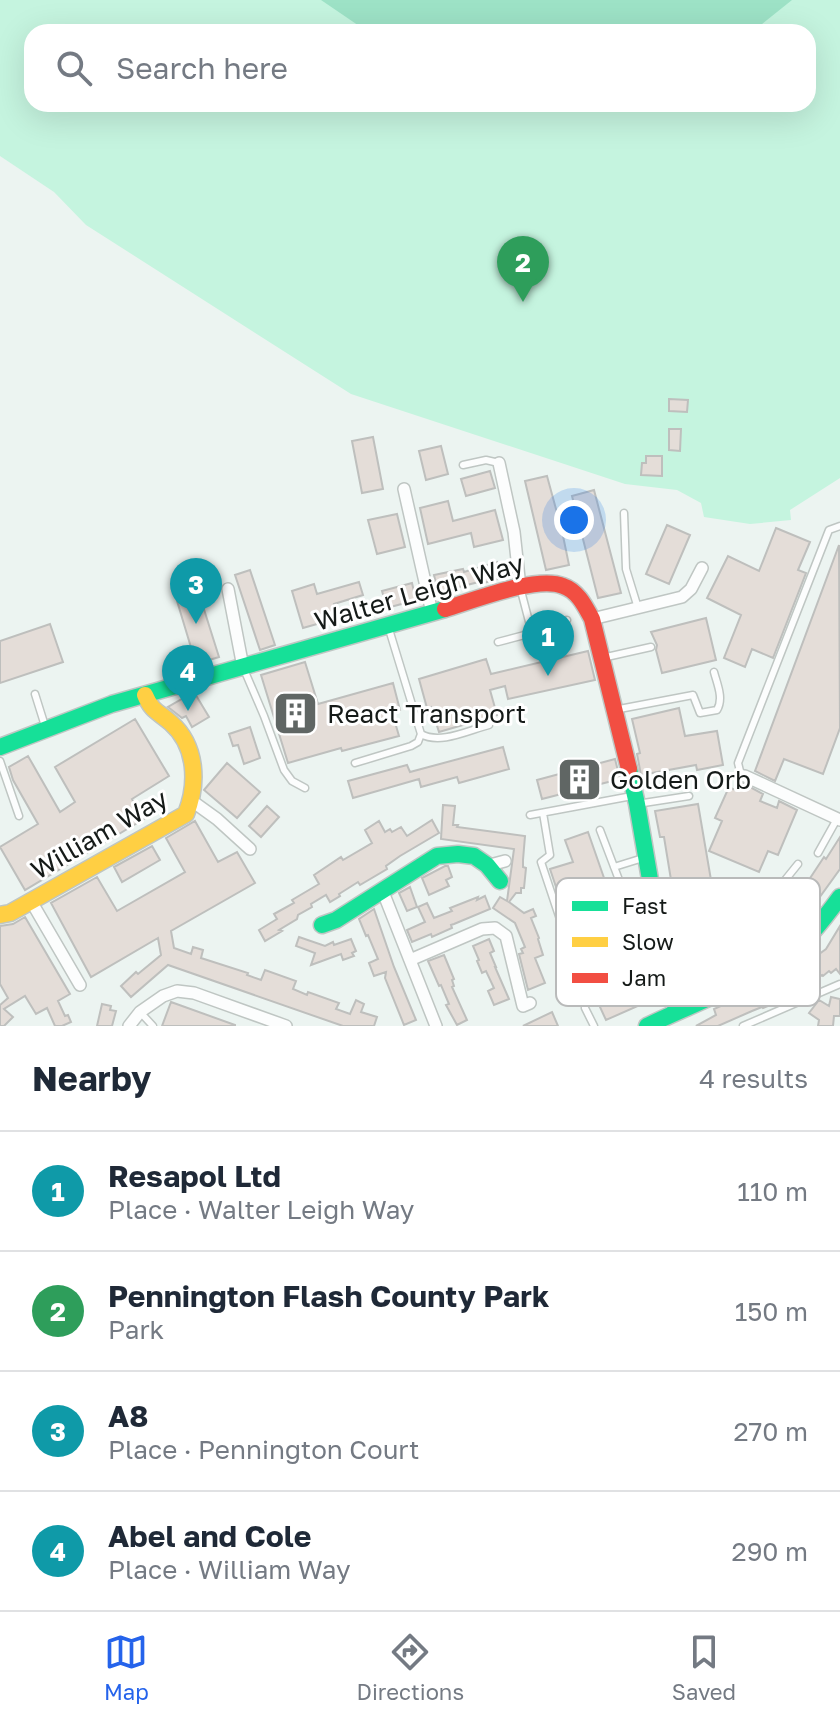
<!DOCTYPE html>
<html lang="en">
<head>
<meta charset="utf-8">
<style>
	:root { --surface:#fff; --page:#f2f2f3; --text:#1f2937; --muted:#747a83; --line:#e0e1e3; --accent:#2563eb }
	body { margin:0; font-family:"Golos Text",sans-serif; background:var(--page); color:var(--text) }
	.you { position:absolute; left:574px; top:520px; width:28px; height:28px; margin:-20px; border:6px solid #fff; border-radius:50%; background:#1a73e8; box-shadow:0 0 0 12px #1a73e833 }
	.badge { display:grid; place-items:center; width:52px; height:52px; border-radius:50%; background:var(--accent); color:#fff; font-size:26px; font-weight:700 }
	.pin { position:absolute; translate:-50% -66px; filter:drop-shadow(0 2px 4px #0008) }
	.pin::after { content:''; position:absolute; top:42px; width:28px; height:24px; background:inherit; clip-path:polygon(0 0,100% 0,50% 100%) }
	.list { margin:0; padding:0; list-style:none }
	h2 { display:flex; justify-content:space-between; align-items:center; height:104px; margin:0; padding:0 32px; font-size:34px }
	h2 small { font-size:26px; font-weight:400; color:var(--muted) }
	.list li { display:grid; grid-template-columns:52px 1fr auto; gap:24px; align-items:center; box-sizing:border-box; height:120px; padding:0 32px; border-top:2px solid var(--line) }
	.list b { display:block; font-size:30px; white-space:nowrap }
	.list p { margin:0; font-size:26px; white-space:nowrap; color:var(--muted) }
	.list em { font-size:26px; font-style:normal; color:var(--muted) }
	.icon { flex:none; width:44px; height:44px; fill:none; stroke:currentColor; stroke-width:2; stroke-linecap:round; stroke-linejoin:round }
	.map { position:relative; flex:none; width:840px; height:1026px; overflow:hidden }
	.search { position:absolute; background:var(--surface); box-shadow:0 8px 32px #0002; left:24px; right:24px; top:24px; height:88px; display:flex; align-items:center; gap:20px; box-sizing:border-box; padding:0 28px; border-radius:24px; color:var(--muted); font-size:30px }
	.sheet { height:584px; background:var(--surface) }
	nav { display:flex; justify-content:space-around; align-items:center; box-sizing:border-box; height:112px; border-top:2px solid var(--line); background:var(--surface); font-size:22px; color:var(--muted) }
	nav a { display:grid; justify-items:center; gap:4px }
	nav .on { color:var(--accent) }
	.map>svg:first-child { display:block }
	.green { fill:#c5f4df; fill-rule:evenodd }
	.water { fill:#9de2c6 }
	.building { fill:#e4ddd8; stroke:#bebfbd; stroke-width:2 }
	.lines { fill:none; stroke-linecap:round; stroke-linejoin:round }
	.lane-casing { stroke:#bfc6c3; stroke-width:9 }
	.street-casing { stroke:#bfc6c3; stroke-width:14 }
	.fast-casing { stroke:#bfc6c3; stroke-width:19 }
	.slow-casing { stroke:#bfc6c3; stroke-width:19 }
	.jam-casing { stroke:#bfc6c3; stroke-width:19 }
	.lane { stroke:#fcfdfd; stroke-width:6 }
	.street { stroke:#fcfdfd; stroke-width:11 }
	.fast { stroke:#16e098; stroke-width:16 }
	.slow { stroke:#ffcf43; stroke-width:16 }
	.jam { stroke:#f24e42; stroke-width:16 }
	.labels { text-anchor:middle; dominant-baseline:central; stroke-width:6; stroke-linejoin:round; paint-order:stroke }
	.street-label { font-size:26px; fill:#151a18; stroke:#fff }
	.poi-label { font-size:26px; fill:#151a18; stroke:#fff; text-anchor:start }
	.key { fill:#fff; stroke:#b9baba; stroke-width:2 }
	.key-label { font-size:22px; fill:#151a18 }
</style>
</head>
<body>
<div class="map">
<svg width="840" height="1026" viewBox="0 0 840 1026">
	<rect width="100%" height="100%" fill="#ecf4f1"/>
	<path class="green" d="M0,0H840V478L790,510L791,520L750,524L704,517L701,503L677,490L625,484L351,394L86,225L54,192L0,156ZM32,32H808V104H32Z"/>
	<path class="water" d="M321,0H792L757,28L746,32H368Z"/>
	<path class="building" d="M669,399L688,400L687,412L669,411Z
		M669,429H681L680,451L669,450Z
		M373,437L383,489L362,493L352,441Z
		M441,446L448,474L426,480L419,451Z
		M646,456H662V476L641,475L642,463H646Z
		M490,471L495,488L466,496L461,479Z
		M547,476L562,531L569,565L546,570L525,481Z
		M594,490L621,593L598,598L572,496Z
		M448,501L453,521L495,510L503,540L474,547L471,533L428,544L420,508Z
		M397,514L405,547L377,554L368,520Z
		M667,525L690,535L669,584L646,574Z
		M776,528L810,542L798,570L806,573L773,658L752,649L745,667L724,658L741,615L707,598L728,556L759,571Z
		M839,545L840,728L823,774L784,759L775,781L755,771Z
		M497,562L501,578L480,584L479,582L438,592L434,575L463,569L464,572Z
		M250,570L275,645L260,650L235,575Z
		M359,582L363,595L334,604L338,618L303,628L292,591L314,584L317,594Z
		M412,583L416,600L387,608L382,591Z
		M196,584L219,657L196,664L174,591Z
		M706,618L716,660L662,673L656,650L657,645L651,632Z
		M50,624L63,662L0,683V641Z
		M588,651L595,680L508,699L505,686L490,690L497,715L439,732L431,707L427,708L419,679L486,659L491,674Z
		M305,662L318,704L393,683L400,710L392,712L399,736L342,751L341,748L288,763L261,675Z
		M194,692L209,717L192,727L186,716L182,718L168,707Z
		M679,708L685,736L717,731L723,765L697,770L696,765L641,775L637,754L640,753L632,719Z
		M135,719L169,776L132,799L144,819L25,890L0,847L38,824L13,780L9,767L28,756L60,812L75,802L55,767Z
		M250,727L260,758L244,764L238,745L233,746L229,734Z
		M503,747L509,769L459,783L457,777L421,787L419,779L353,798L348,781L407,765L410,772Z
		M615,759L620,779L542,799L537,780Z
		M227,763L260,792L237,818L204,790Z
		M739,781L763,794L760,801L777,808L779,801L797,810L778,855L768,851L759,872L709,851L722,821L715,818L729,787L735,790Z
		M698,804L711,880L693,883L698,914L674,921L672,913H669L666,893L673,892L664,837H660L655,811Z
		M443,805L455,806L453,825H458L457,827L525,836L523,860V867L526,868L524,888H521V893H516L509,902L524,913L533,909L536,916L531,918L539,938L538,939L543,955L535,958L545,983L528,990L519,954L523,953L521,949L525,947L515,923L493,908L500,897L507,901L514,849L441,839Z
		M267,806L279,817L261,837L249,826Z
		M432,820L439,833L400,856L386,866L387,869L360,885L358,882L339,894L340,896L330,902L326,895L311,904L312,907L298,915L297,919L279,930L282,931L265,941L259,930L277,919L274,914L294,903L292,900L319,884L314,875L341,857L343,860L372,843L365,830L379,821L385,832L390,829L392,832L401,827L407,836Z
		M195,821L218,862L237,852L255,883L171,931L174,948L191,954L193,947L203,950L201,958L248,973L247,975L261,980L265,970L296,981L293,989L307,995L308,992L339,1003L336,1009L350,1014L356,1000L364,1004L361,1012L377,1017L374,1026H343L168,965L131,997L121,986L136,972L138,974L161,955L158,938L91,977L51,903L97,877L117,911L185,872L166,838Z
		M588,832L618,918L626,915L631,930L597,942L601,954L579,963V956L550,869L573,862L565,840Z
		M840,837V869L801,923L787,913L824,857L826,859Z
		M152,846L160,860L122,882L114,867Z
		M445,866H448L452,877L446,880L449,886L429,895L422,878Z
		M410,887L417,907L407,911L399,893Z
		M485,896L490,909L454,924L451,925L452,928L432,937L431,934L412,942L407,930L425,922L418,907L427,903L434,918L452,911L450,908L478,897L477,900Z
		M374,909L394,967L416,1020L404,1025L385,978L386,972L374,976L369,963L378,959L368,935L366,936L359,919Z
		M25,917L70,994L58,1001L65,1016L68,1015L71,1022L62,1026H55L47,1008L36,1014L25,996L4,1009L13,1017L4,1026H0V1005L8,998L0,984V926L13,924Z
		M840,926V974L836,969L831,973L829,971L823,976L822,975L809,982L797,970L826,949Z
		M299,937L325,946L333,942L334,945L351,939L356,951L352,953L354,956L343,960L341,954L311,965L315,953L296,946Z
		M489,939L494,951L490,953L496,967H495L509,999L494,1005L488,991L494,988L486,971L482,973L477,961L479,960L473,946Z
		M444,955L454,979L452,980L454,986L452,987L467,1020L457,1025L446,1005L449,1004L441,985L439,986L428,961Z
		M645,971L653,990L649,1001L606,1020L594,994Z
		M781,979L791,990L784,993L787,998L763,1008L762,1007L752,1011L718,1026H696L716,1015L714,1009Z
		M831,997L840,999V1016H834L833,1026H818L819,1020L809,1013L819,1000L829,1006Z
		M171,1002L235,1025V1026H162Z
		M102,1004L111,1006L110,1010L116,1011L112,1026H97Z
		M552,1012L558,1026H523Z"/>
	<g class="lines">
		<defs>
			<path id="lane" d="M463,465L486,460L499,463
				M624,513L626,569L638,608
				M388,626L421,734C440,745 469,730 489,725
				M532,633L567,620
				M498,642L532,633L520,587
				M602,658L651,647
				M243,667L264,716L284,770L292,781L305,788
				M35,694L45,726
				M614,710L693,695L700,713L717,710C724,698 717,684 714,672
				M0,761L19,816
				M355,763L411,746L418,742L421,734
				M745,776L740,771L738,763L829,530L840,526
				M637,804L689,796
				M543,813L550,855L541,862L573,958
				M530,815L632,796
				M600,830L624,893
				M818,853L837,819
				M614,867L643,858
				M768,905L777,890L798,864
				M659,930L697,922L704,917L706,896L723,893
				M778,965L809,998
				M666,972L714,962L708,927
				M580,979L626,962L624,949L630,937L655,926
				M585,1008L594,1026
				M140,1012L153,1026
				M743,1026L840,984"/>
			<path id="street" d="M499,463L514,532L520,587
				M404,489L432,613
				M228,589L243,667
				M592,619L682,597L691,589L702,568
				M745,776L840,820
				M192,801L217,819L250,849
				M490,865L505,861
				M383,892L436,1026
				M31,901L80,985
				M768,905L802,942
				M410,960L482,929L495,928L506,936L523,1006L530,1003
				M129,1026L140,1012L163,996L177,991L194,993L286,1026"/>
			<path id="fast" d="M0,747L112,704L445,609
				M629,769L637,804L668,984L677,1011
				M322,925L336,920L437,856L458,854L474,856L487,865L500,881
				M647,1026C700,1000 760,981 805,940C818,927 829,912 840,897"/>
			<path id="slow" d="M0,915L10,913L186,814C198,784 197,746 171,723C159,712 152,712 145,695"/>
			<path id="jam" d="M445,609C472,601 537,575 563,586C578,591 585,606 592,619L629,769"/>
		</defs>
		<use href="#lane" class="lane-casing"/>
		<use href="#street" class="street-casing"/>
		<use href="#fast" class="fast-casing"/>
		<use href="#slow" class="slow-casing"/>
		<use href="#jam" class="jam-casing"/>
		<use href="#lane" class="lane"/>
		<use href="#street" class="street"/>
		<use href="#fast" class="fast"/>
		<use href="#slow" class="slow"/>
		<use href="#jam" class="jam"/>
	</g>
	<defs>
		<symbol id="building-square" viewBox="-11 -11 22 22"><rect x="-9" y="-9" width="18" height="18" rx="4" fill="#606664" stroke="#fff"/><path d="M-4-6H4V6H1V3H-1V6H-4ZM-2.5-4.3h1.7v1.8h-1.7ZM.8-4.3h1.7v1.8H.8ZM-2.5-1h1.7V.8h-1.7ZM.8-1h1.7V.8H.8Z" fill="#fff"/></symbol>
	</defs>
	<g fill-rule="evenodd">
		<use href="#building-square" x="270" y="688" width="51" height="51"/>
		<use href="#building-square" x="554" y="754" width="51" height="51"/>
	</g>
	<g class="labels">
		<g class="street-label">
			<text transform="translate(419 592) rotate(-16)">Walter Leigh Way</text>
			<text transform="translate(99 834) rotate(-30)">William Way</text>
		</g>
		<g class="poi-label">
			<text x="327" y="713">React Transport</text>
			<text x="610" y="779">Golden Orb</text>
		</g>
	</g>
	<rect x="556" y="878" width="264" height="128" rx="12" class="key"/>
	<rect x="572" y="901" width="36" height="10" fill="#16e098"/>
	<rect x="572" y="937" width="36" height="10" fill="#ffcf43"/>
	<rect x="572" y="973" width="36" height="10" fill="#f24e42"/>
	<g class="key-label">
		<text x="622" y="914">Fast</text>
		<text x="622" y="950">Slow</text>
		<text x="622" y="986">Jam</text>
	</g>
</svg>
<div class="you"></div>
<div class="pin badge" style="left:548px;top:676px;background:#0f9aa8">1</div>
<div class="pin badge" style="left:523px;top:302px;background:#2e9e5b">2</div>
<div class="pin badge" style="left:196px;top:624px;background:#0f9aa8">3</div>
<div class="pin badge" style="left:188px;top:711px;background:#0f9aa8">4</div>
<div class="search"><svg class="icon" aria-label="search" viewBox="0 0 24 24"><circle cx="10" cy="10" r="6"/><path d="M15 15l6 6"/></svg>Search here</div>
</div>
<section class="sheet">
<h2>Nearby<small>4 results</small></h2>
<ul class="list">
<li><span class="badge" style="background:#0f9aa8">1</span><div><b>Resapol Ltd</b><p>Place · Walter Leigh Way</p></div><em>110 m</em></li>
<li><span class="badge" style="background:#2e9e5b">2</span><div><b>Pennington Flash County Park</b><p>Park</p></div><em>150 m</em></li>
<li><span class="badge" style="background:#0f9aa8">3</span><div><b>A8</b><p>Place · Pennington Court</p></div><em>270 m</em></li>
<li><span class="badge" style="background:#0f9aa8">4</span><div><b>Abel and Cole</b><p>Place · William Way</p></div><em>290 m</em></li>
</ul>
</section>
<nav>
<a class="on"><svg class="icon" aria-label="map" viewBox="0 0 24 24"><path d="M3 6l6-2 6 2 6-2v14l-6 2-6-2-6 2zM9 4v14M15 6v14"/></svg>Map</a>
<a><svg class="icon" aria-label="directions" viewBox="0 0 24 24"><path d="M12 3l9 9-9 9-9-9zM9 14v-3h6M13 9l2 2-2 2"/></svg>Directions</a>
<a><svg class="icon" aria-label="saved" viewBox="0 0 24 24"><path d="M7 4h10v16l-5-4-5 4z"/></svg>Saved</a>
</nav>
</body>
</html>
